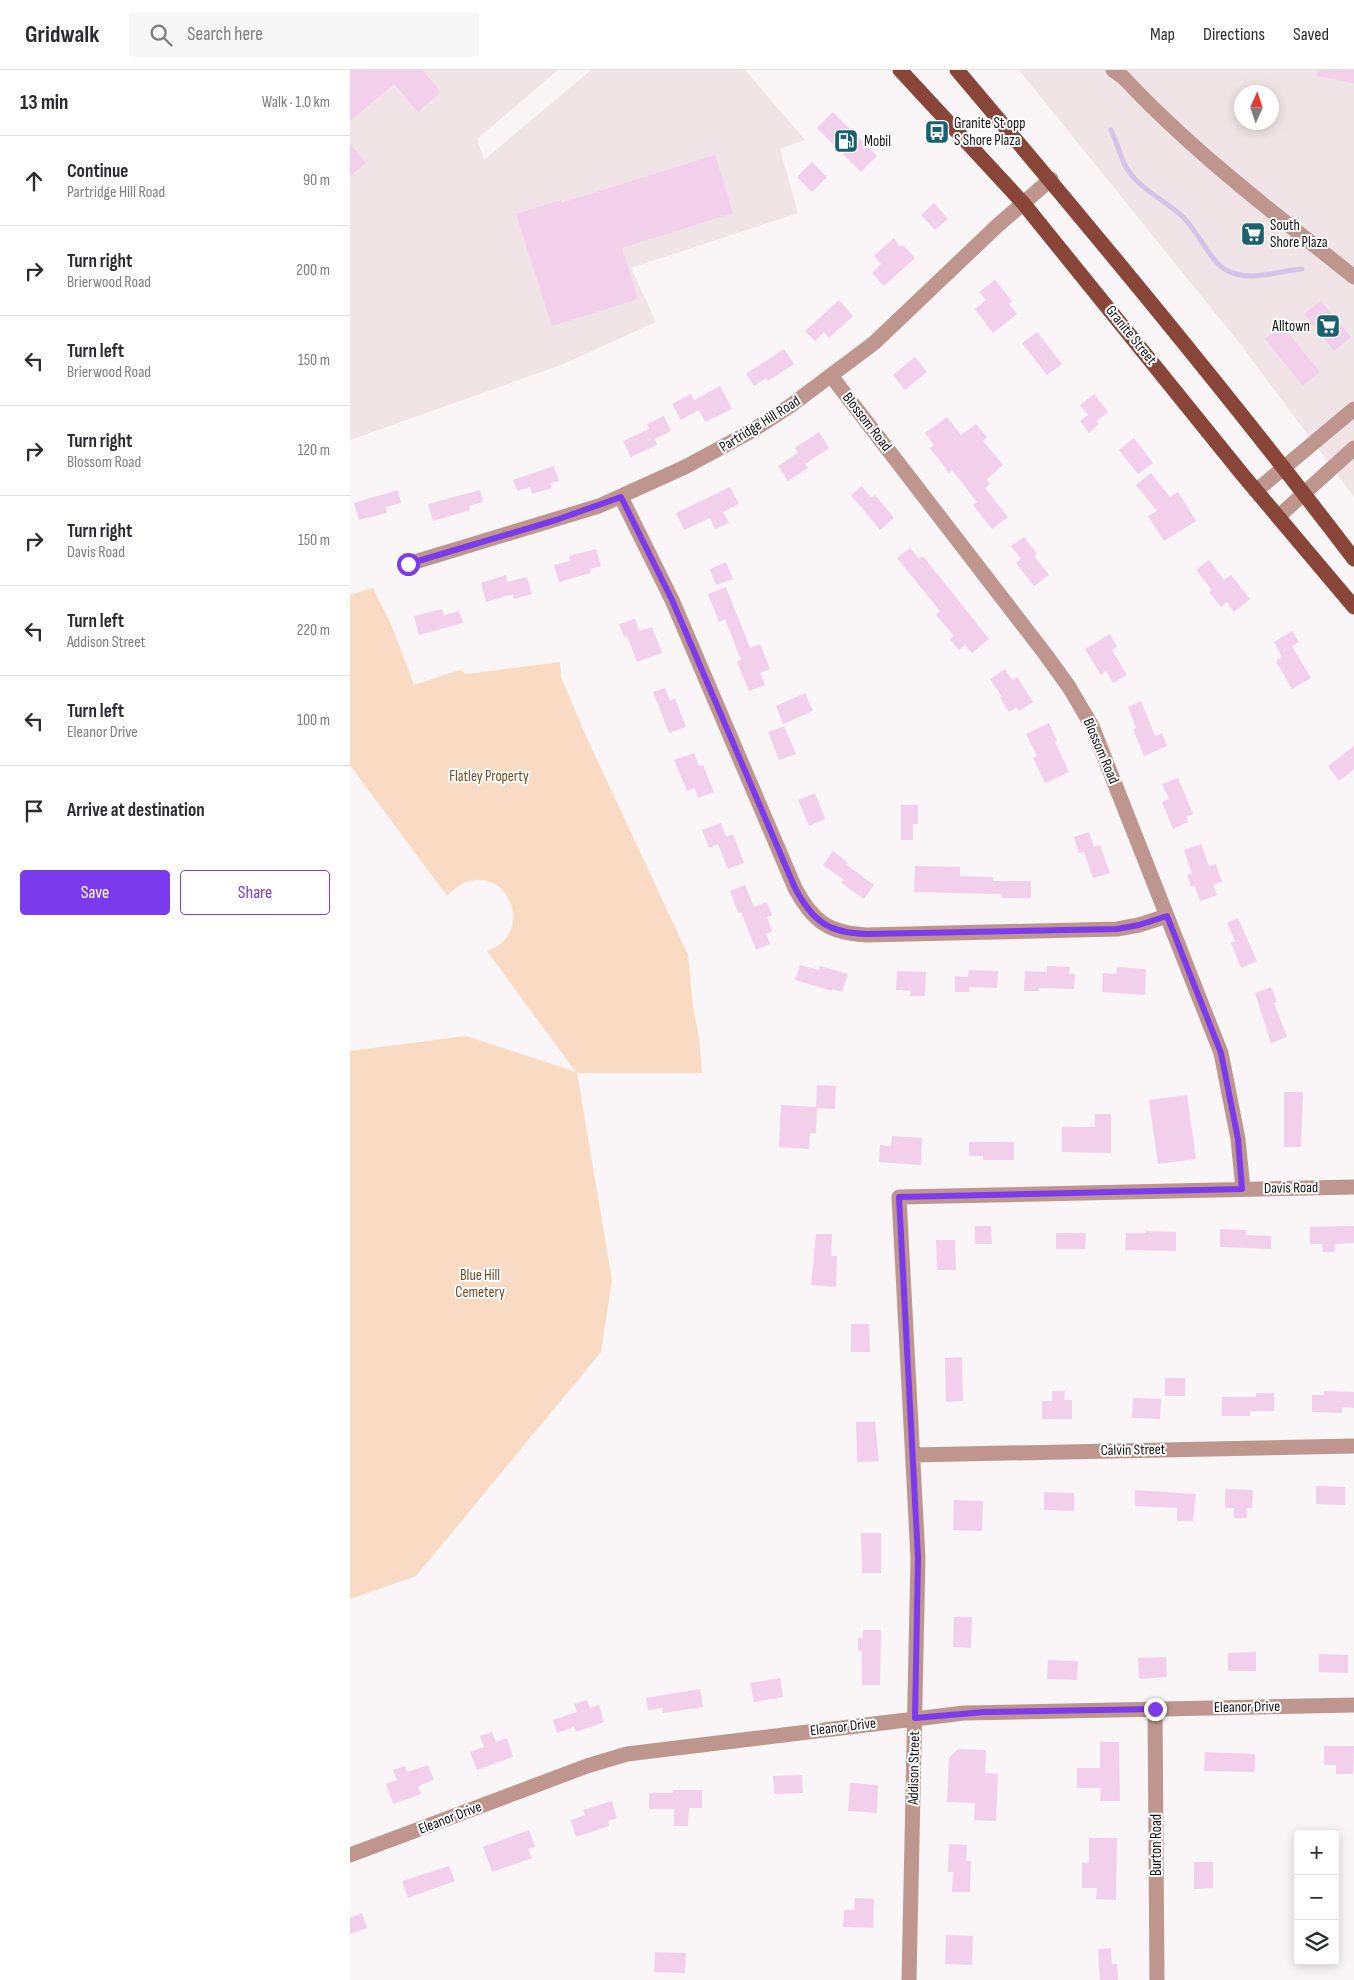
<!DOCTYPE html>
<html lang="en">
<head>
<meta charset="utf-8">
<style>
	:root { --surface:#fff; --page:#f7f7f7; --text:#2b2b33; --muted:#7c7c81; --line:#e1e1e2; --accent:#7c3aed }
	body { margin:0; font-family:"Sofia Sans Condensed",sans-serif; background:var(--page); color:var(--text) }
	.controls { position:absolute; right:15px; bottom:15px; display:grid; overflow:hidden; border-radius:5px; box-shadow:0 2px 12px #0003 }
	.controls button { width:45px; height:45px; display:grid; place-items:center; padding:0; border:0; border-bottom:1px solid var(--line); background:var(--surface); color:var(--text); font:25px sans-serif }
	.compass { position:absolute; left:884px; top:15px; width:45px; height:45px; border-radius:50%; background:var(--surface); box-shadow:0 2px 12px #0003; rotate:3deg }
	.stop { position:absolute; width:15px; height:15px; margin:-11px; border:4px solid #7c3aed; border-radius:50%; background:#fff }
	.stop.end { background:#7c3aed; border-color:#fff; box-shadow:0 1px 5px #0008 }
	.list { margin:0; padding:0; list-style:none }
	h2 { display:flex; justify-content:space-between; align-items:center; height:65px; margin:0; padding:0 20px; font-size:21px }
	h2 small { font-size:16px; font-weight:400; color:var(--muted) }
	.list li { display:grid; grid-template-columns:32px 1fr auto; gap:15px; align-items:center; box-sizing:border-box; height:90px; padding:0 20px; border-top:1px solid var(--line) }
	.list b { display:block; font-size:19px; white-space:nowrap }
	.list p { margin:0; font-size:16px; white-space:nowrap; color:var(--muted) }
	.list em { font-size:16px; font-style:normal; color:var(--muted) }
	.actions { display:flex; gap:10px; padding:15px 20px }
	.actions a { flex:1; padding:11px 0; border:1px solid var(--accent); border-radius:5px; text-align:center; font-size:18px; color:var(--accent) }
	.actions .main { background:var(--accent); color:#fff }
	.icon { flex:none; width:28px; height:28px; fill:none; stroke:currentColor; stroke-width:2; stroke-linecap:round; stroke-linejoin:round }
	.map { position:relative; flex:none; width:1004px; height:1910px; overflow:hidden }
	header { display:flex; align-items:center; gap:30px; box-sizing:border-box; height:70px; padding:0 25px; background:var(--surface); border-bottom:1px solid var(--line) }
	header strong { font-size:24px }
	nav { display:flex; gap:28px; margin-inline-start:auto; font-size:18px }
	.search { width:350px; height:45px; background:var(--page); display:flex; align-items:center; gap:12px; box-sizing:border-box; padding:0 18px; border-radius:5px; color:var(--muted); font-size:19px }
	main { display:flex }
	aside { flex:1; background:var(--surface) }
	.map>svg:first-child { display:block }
	.built { fill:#f0e4e6; fill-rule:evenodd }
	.green { fill:#f8dbc2 }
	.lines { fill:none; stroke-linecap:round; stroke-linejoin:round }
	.stream { stroke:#d3c5e9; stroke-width:5 }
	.building { fill:#f2d0eb }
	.minor { stroke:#be968d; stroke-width:15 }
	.major { stroke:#894537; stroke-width:15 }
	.route { stroke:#7c3aed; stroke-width:6 }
	.labels { text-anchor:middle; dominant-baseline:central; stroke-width:4; stroke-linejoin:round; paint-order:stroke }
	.poi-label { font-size:15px; fill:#121011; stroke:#fff; text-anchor:start }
	.street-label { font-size:15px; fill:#121011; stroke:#fff }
	.park-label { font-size:15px; fill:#73481d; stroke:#fff }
</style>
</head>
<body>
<header>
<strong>Gridwalk</strong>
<div class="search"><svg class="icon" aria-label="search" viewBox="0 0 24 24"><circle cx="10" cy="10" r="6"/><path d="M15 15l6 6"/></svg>Search here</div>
<nav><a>Map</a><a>Directions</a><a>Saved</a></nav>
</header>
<main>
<aside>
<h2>13 min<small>Walk · 1.0 km</small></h2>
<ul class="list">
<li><svg class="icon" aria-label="ahead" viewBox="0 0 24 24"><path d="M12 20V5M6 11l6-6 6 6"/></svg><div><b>Continue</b><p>Partridge Hill Road</p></div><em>90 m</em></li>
<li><svg class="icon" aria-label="right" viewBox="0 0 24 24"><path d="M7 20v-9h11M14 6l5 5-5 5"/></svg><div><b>Turn right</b><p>Brierwood Road</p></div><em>200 m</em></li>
<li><svg class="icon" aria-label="left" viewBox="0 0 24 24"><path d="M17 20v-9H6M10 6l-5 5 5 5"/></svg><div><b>Turn left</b><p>Brierwood Road</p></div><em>150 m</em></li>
<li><svg class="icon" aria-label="right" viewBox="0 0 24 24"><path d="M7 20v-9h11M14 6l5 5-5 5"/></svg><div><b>Turn right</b><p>Blossom Road</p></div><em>120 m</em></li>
<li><svg class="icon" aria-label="right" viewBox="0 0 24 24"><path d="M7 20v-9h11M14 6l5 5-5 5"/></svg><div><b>Turn right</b><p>Davis Road</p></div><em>150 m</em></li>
<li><svg class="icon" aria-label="left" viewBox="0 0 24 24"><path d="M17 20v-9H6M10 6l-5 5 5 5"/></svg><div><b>Turn left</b><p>Addison Street</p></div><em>220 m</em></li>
<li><svg class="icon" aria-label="left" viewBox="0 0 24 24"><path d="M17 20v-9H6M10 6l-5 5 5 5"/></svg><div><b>Turn left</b><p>Eleanor Drive</p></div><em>100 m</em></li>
<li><svg class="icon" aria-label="arrive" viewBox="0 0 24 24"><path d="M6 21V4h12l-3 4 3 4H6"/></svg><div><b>Arrive at destination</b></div></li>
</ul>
<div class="actions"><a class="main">Save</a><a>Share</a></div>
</aside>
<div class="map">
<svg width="1004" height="1910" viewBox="0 0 1004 1910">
	<rect width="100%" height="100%" fill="#faf5f6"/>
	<path class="built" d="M0,0H208L127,69L134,90L241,0H395L455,70L430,79L448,143L281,198L306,252L211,295L0,370Z
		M669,0H1004V427L891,275ZM892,22H922V52H892Z"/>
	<path class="green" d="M23,518L41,554L64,615L110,600L117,604L210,592L211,607L234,662L338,885L343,937L349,967L352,1003H227L262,1210L251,1282L66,1506L0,1529V981L116,966L226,1002L137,881C187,864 158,792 112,814C106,817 101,822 97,826L0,695V525Z"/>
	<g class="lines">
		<path class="stream" d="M761,60C767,72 771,89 777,99C791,120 815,130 833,147C848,161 860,191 876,200C900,213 927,201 952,199"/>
	</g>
	<path class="building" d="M0,0H72L91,22L68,42L44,14L0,51Z
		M968,0H1004V13L967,6Z
		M483,42L527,86L511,102L467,58Z
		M0,74L16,93L0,106Z
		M365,85L383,143L272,178L288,229L202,256L166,144L211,130V133Z
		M462,92L477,107L462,122L447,107Z
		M584,133L598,149L585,160L571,145Z
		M544,168L550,177L553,175L565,188L534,216L522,203L531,194L524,186Z
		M645,210L662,231L659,234L667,244L643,263L625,239L636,230L629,222Z
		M489,230L503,246L479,268L474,262L465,271L455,261Z
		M971,231L1001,267L984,281L954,244Z
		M932,255L970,302L953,316L915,269Z
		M687,262L712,294L697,305L672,273Z
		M434,279L444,294L418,311L416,308L404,316L396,304Z
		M565,287L577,302L555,320L543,305Z
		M370,316L382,339L355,352L349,340L331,350L322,334L341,324L344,330Z
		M744,324L758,342L747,351L749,354L739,363L730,351L738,345L730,335Z
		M314,346L321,361L305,369L307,375L281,387L273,371L299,359L297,354Z
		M597,347L611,365L626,354L637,367L633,371L653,395L636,410L640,414L635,418L658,447L642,459L623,435L627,432L602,400L599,403L580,378L584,375L575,363Z
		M469,362L479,378L455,394L458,398L438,411L428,396L448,383L445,378Z
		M784,368L803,393L788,404L769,380Z
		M204,396L209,411L200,413L202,418L182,424L180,417L167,421L163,410Z
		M801,403L820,427L828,422L846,451L814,471L798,446L807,441L786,415Z
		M512,416L521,428L525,425L544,448L530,460L501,425Z
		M380,417L389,434L373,442L379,453L365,459L360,448L334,460L326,443Z
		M48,420L51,433L36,437L37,443L9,450L4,433Z
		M130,420L133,432L119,436L120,440L83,451L78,434Z
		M674,467L687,484L684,486L699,505L684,516L666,493L671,489L661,476Z
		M560,478L569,489L573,486L639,569L622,583L615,575L609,580L600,569L604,566L586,545L590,541L547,488Z
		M246,479L251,496L240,499L241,503L209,512L204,495L220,491L219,486Z
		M859,490L874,510L881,505L900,529L884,542L877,532L871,537L859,522L862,520L846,500Z
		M376,492L383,509L366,515L360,499Z
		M156,505L157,512L177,507L182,524L164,529L163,524L136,532L131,513Z
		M376,517L400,578L410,574L420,599L410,603L415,615L399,621L387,592L391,590L375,549L369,552L358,524Z
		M92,539L94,545L109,541L113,553L69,565L64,546Z
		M285,549L289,561L302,557L312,583L287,592L277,566L274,567L269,554Z
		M942,561L949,572L942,576L961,608L942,619L926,591L932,587L924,572Z
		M760,564L767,577L762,580L777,605L763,613L756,601L751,605L735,579Z
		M655,599L662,610L667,607L683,632L669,641L666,637L659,642L650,628L652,627L640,609Z
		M315,618L320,631L325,628L336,657L319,663L303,622Z
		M455,623L463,641L433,654L426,636Z
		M791,631L805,666L812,663L817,676L794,686L783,659L786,658L778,637Z
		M699,653L707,671L705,672L719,702L695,713L683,688L687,686L676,664Z
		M434,656L446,684L429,690L418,662Z
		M1004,676V699L989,711L978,696Z
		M344,683L349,696L353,695L364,722L348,728L345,718L337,721L324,690Z
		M828,708L843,744L836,747L838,752L823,759L812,732L819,729L812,714Z
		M465,723L475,749L459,756L448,730Z
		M551,735H568V754H563V770H551Z
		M371,753L376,767L383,764L394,793L378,799L368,774L359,778L352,760Z
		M739,762L744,777L750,775L760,803L743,808L734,782L729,783L724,767Z
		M851,774L859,796L866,794L872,812L863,815L867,825L850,831L845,816L841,817L837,805L842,804L834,780Z
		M483,781L498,793L497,795L524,815L514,829L491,813L494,810L473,795Z
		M565,796L610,797V806L643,807V811H681V828H652V824L564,822Z
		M395,815L404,837L417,832L422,845L417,847L422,861L416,864L420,874L406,880L391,842L388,843L380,821Z
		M888,848L907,891L891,898L881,873L885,871L877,853Z
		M450,895L469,900L470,896L498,904L492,922L482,919V921L445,910Z
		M697,896L720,897L719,904H725L724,919L689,918V921H674L675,901L697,902Z
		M767,897L796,899L795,925L752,922L753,903L766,904Z
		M619,900L648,901L647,918L619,917V922H605V906L618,907Z
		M547,901L576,902L575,926H560L561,921L546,920Z
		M921,917L927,932L924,933L937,967L921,973L905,923Z
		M467,1015L486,1016L485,1039L467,1038L466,1063H460L459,1079L429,1077L431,1035L466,1037Z
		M934,1022H953L951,1077H934Z
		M837,1025L846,1089L808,1094L799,1030Z
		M745,1044H761V1083L712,1082V1057H745Z
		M542,1066L572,1068L571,1095L529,1092L530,1075L541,1076Z
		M619,1072H664V1090H633V1086H619Z
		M625,1156H641L642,1174H625Z
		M1004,1156V1173L985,1174V1182H973L972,1174H960V1157Z
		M870,1159L896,1160V1165L921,1166V1179L870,1177Z
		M796,1161L826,1162V1181L775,1180L776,1163H796Z
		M706,1163H736L735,1179H706Z
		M466,1164H482L481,1186H487L486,1217L461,1215Z
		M586,1170H605L606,1200H587Z
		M501,1254H519L520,1282H501Z
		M612,1287L613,1331L596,1332L595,1288Z
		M815,1308H835V1326H815Z
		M702,1321H715L714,1330H722V1349H692V1331H702Z
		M974,1321L1004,1322V1338L992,1337V1343L962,1342V1325H974Z
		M906,1323H924V1341H900V1346H872V1327H906Z
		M783,1328L811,1329L810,1349L782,1348Z
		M506,1352H525L529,1391L507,1392Z
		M966,1416L995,1417V1435L966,1434Z
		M875,1419L903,1420L902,1438H897V1448H884V1438H875Z
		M785,1420L846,1424L843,1451H827V1438L785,1436Z
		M694,1422L724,1423V1441L694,1440Z
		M604,1430L633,1431L632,1461L603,1460Z
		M511,1463H531V1503H512Z
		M604,1547H622L621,1578L603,1577Z
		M513,1560H531L530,1615H512V1581H508V1568H513Z
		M906,1582V1601H878V1583Z
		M969,1584L998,1585V1603L969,1602Z
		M816,1587L817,1607L789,1609L788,1588Z
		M698,1590L728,1591L727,1610L697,1609Z
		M430,1608L433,1627L404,1632L400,1613Z
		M350,1619L353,1637L313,1643L312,1638L298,1640L296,1628Z
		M237,1630L240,1638L249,1635L254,1652L226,1662L224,1657L207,1663L203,1650L227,1642L224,1634Z
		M142,1662L146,1672L157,1668L163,1687L127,1700L120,1682L134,1677L130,1666Z
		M750,1672H769L770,1731H750L751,1718H727V1698H750Z
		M974,1676H1004L1003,1704H986V1695H974Z
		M608,1679L636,1680L635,1703L648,1704L646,1751L624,1750L625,1733L597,1732L599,1688Z
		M855,1682L905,1684V1702L854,1701Z
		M78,1695L84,1710L68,1716L71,1724L43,1734L36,1714L47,1710L43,1700L55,1696L57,1702Z
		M452,1705L453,1723L424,1724L423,1706Z
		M500,1713L528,1715L527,1743L498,1741Z
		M323,1720H352V1738H339L338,1756H324V1739H299V1723H323Z
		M262,1731L267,1748L258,1751L259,1756L226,1767L221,1750L235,1745L233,1740Z
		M179,1760L185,1777L178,1779L182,1788L142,1802L133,1777Z
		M739,1768H767L766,1830L746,1829L747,1818H732V1793H739Z
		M599,1774L617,1775L616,1791H621L620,1822H602L603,1802H598Z
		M844,1792H863V1818L844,1819Z
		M99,1796L105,1811L58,1828L52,1811Z
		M505,1828L524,1829L523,1858L493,1857L494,1840H504Z
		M12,1843L17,1858L0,1864V1848Z
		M596,1865L623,1866L622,1895L595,1894Z
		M761,1878L762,1894H767L768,1910H750L748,1879Z
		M305,1882L336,1883L335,1903L304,1902Z"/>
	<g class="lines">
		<path class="minor" d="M763,0L773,7C843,82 924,143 1004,207
			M482,307L696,585L719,617L742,656L871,983L888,1069L893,1119
			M906,421L1004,339
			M271,427L322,530L445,818C463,852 479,863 517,865L767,859L789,855L817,846
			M928,447L1004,378
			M58,494L249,436L335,397L400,362L440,336L524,273L647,156L701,109
			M563,1385L1004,1376
			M805,1639L807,1910
			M0,1785L237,1696L277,1684L614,1643L1004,1635
			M559,1910L568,1488L549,1127L1004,1117"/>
		<path class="major" d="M550,0L673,133L892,404L1004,537
			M607,0C743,161 877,322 1004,489"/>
	</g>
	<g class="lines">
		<path class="route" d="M58,494L206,450L271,427L322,530L445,818C463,852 479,863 517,864L767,859L789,855L817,846L871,983L888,1069L892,1119L549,1127L568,1488L565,1648L634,1642L805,1639"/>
	</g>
	<defs>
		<symbol id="bus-square" viewBox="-11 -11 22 22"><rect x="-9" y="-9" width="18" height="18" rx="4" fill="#18616f" stroke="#fff"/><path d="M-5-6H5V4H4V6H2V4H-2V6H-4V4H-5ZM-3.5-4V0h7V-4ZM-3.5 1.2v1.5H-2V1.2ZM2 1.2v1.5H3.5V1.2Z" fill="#fff"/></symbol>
		<symbol id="fuel-square" viewBox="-11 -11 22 22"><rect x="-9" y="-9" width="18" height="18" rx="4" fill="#18616f" stroke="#fff"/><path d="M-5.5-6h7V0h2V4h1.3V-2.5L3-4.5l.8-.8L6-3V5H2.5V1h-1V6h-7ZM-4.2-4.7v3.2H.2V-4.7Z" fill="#fff"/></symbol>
		<symbol id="supermarket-square" viewBox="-11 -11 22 22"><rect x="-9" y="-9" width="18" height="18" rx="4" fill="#18616f" stroke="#fff"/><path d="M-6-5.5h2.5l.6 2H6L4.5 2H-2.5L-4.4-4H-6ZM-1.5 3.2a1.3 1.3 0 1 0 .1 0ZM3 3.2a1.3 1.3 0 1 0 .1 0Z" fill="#fff"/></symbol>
	</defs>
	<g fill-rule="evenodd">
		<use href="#bus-square" x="573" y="48" width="28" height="28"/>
		<use href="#fuel-square" x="482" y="57" width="28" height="28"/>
		<use href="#supermarket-square" x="889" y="150" width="28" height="28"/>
		<use href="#supermarket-square" x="964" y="242" width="28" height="28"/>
	</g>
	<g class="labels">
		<g class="poi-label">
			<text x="604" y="53">Granite St opp<tspan x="604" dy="17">S Shore Plaza</tspan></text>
			<text x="514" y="71">Mobil</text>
			<text x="920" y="155">South<tspan x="920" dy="17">Shore Plaza</tspan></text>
			<text x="960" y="256" text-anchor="end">Alltown</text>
		</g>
		<g class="street-label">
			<text transform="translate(781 265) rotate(51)">Granite Street</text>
			<text transform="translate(517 352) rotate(52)">Blossom Road</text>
			<text transform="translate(410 354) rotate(-32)">Partridge Hill Road</text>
			<text transform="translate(751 681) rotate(67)">Blossom Road</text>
			<text transform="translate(941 1118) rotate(-1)">Davis Road</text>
			<text transform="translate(783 1380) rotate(-1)">Calvin Street</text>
			<text transform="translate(897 1637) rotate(-1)">Eleanor Drive</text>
			<text transform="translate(493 1657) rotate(-7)">Eleanor Drive</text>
			<text transform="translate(564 1698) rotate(-89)">Addison Street</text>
			<text transform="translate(100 1748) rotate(-21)">Eleanor Drive</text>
			<text transform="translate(806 1775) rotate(-90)">Burton Road</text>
		</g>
		<g class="park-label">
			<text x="139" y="706">Flatley Property</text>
			<text x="130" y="1205">Blue Hill<tspan x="130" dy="17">Cemetery</tspan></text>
		</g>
	</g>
</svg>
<div class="controls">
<button>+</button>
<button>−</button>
<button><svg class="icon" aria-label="layers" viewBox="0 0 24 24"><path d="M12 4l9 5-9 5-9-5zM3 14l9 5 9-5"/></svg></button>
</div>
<svg class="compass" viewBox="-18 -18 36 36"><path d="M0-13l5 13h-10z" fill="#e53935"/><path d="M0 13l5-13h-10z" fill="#7c7c81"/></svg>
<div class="stop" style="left:58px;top:494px"></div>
<div class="stop end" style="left:805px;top:1639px"></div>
</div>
</main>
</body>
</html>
